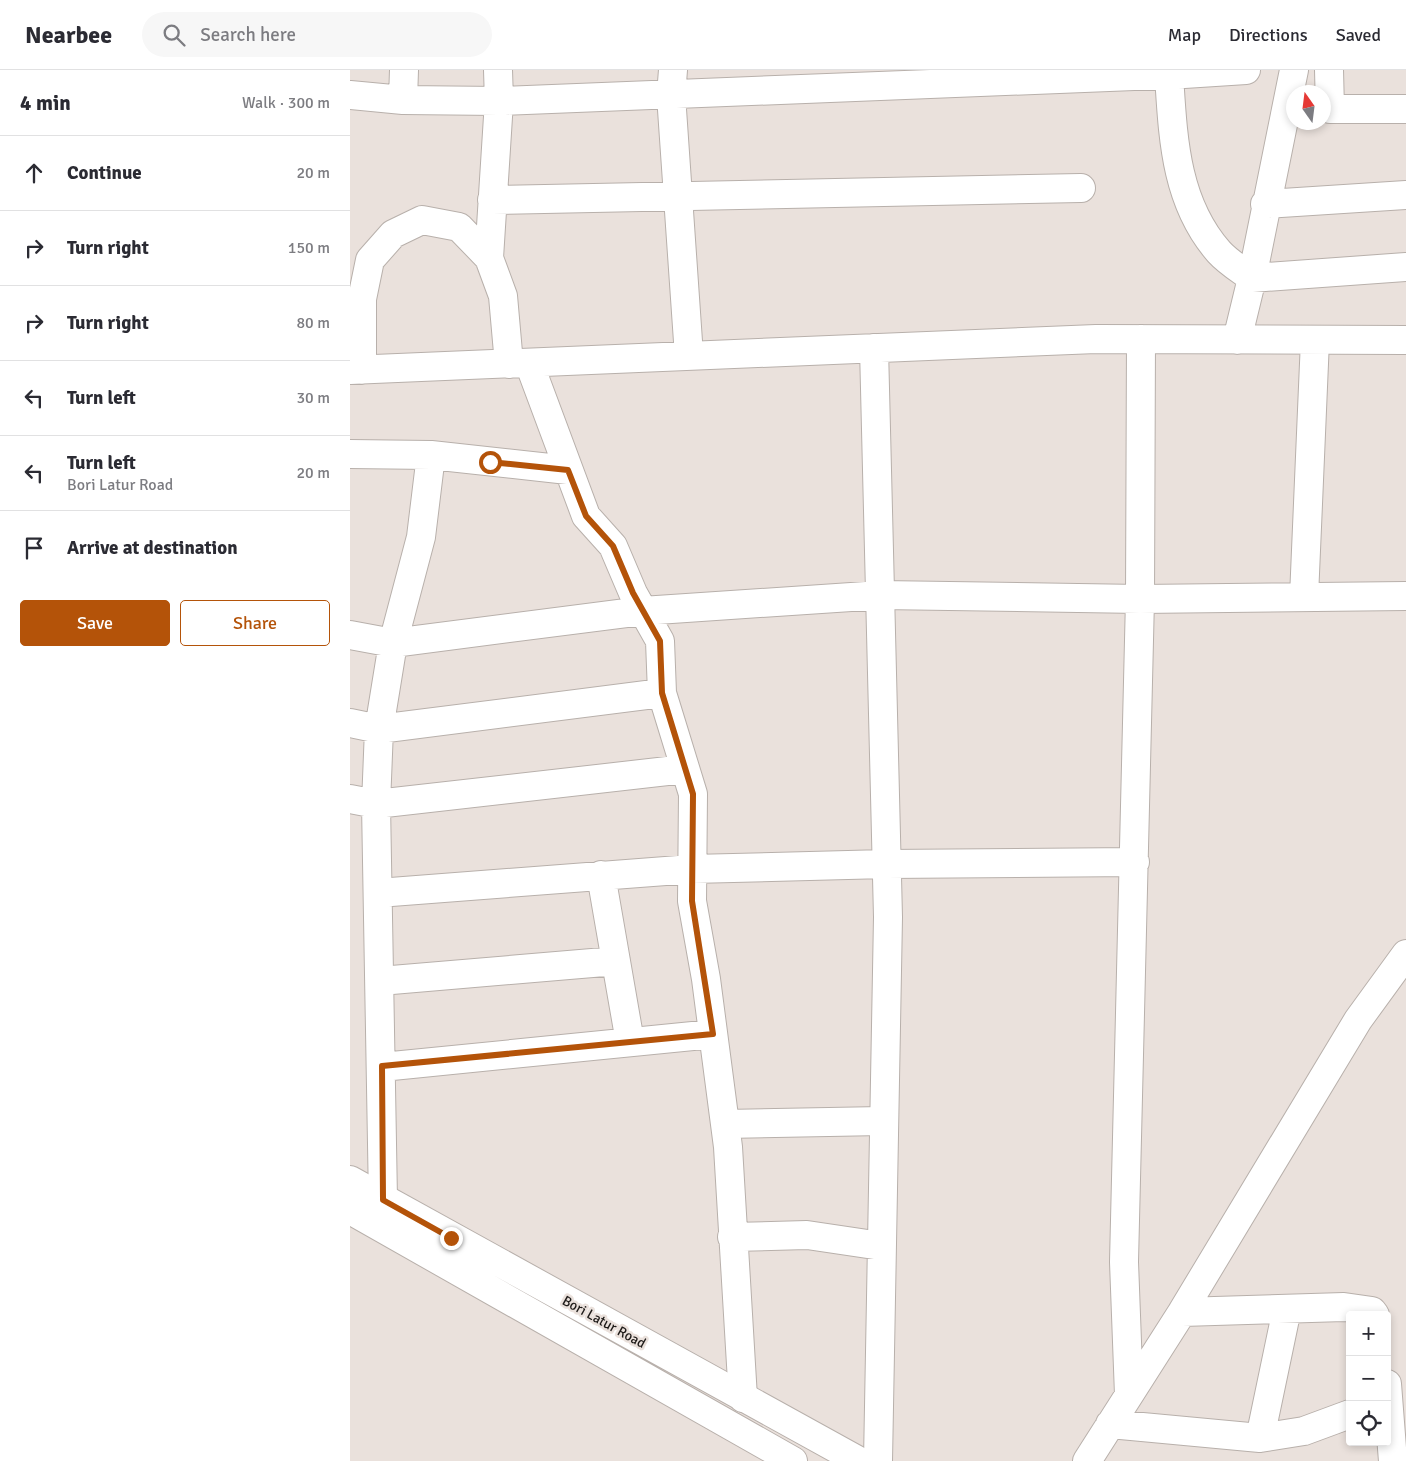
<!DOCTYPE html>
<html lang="en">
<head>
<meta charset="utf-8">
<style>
	:root { --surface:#fff; --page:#f7f7f7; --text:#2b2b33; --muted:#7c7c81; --line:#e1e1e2; --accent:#b45309 }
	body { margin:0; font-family:Signika,sans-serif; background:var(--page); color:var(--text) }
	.controls { position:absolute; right:15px; bottom:15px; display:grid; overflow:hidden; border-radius:5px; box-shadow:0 2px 8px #0003 }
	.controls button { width:45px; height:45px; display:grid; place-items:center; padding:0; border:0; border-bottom:1px solid var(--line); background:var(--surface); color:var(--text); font:25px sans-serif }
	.compass { position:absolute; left:936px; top:15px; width:45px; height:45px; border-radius:50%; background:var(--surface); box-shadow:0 2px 8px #0003; rotate:346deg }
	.stop { position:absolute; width:15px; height:15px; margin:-11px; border:4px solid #b45309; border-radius:50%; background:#fff }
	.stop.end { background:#b45309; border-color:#fff; box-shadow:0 1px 5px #0008 }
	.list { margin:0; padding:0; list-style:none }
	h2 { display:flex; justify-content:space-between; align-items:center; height:65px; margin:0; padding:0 20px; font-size:21px }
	h2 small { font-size:16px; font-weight:400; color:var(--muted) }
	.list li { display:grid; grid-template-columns:32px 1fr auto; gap:15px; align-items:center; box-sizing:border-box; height:75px; padding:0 20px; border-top:1px solid var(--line) }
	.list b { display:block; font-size:19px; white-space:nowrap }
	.list p { margin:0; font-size:16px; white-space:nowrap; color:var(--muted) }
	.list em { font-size:16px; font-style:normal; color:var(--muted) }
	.actions { display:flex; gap:10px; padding:15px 20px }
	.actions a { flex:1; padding:11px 0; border:1px solid var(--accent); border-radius:5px; text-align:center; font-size:18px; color:var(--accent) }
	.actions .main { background:var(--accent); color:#fff }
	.icon { flex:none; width:28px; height:28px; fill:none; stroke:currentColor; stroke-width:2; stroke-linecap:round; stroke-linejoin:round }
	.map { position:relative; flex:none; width:1056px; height:1391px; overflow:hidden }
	header { display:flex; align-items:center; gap:30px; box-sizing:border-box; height:70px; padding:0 25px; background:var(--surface); border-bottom:1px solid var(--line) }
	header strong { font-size:24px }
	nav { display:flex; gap:28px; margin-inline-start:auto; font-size:18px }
	.search { width:350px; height:45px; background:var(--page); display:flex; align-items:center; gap:12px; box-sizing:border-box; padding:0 18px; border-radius:28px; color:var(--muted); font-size:19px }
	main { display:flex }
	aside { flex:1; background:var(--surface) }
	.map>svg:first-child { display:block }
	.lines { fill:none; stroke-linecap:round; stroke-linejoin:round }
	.street-casing { stroke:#b8b0ab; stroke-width:30 }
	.primary-casing { stroke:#b8b0ab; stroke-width:30 }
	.street { stroke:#fff; stroke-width:28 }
	.primary { stroke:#fff; stroke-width:28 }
	.route { stroke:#b45309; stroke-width:6 }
	.labels { text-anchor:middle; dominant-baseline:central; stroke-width:5; stroke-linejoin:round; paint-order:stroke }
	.street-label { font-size:14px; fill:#1d1a18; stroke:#eae1dc }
</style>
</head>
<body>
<header>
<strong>Nearbee</strong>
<div class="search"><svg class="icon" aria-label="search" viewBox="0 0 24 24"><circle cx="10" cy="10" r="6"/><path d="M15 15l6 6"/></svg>Search here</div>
<nav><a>Map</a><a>Directions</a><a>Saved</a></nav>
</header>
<main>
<aside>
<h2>4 min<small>Walk · 300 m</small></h2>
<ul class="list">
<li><svg class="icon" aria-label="ahead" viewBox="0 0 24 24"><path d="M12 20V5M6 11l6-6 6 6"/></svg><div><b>Continue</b></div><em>20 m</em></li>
<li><svg class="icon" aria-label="right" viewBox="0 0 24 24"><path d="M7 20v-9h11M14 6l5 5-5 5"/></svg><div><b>Turn right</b></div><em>150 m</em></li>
<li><svg class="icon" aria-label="right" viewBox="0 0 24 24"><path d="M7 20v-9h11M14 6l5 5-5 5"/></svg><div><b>Turn right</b></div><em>80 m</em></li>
<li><svg class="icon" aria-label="left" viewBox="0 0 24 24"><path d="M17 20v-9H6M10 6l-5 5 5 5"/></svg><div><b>Turn left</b></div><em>30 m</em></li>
<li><svg class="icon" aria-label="left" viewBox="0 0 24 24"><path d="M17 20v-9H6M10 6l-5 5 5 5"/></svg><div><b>Turn left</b><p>Bori Latur Road</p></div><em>20 m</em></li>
<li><svg class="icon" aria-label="arrive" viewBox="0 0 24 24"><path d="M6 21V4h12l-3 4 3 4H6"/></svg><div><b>Arrive at destination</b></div></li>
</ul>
<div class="actions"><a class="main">Save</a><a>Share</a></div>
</aside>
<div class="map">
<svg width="1056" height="1391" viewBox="0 0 1056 1391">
	<rect width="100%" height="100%" fill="#eae1dc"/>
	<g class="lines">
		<defs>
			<path id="street" d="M323,0L321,25L339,286
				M979,0L980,39H1056
				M819,5C823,67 825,132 869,182C878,192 891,200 902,208L1056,197
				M0,25L53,30L149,31L834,4L896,0
				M53,30L54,0
				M142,130L731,118
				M915,134L1056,125
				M139,188L149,31L148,0
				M887,270L902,208L944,0
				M524,278L538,847L528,1391
				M179,293L236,446L263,476L283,523L310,571L312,623L343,724L342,831L356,909L378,1077L393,1328
				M0,300L746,269L1056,270
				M12,300V229L20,190L43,164L72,150L109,157L139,188L153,226L159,294
				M0,384L81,385
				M954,527L965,270
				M0,565L43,573L292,541L531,525L790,529L1056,526
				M0,653L29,659L312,623
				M0,729L26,734L335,699
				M251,805L280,972
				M28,823L342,799L536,794L785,792
				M30,911L266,891
				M32,997L363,964
				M375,1054L532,1051
				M33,1130L26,734L29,659L43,573L71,467L81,385L218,400
				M382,1167L457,1165L531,1176
				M832,1242L994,1237L1022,1241L1025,1245
				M1037,1314L1043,1391
				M779,1325L774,1192L790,529L791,269
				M760,1354L910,1368L954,1361L1000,1344
				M910,1368L937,1239
				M737,1391L832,1242L1008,950L1056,884"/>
			<path id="primary" d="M0,1110L509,1391
				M0,1140L443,1391"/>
		</defs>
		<use href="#street" class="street-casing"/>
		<use href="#primary" class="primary-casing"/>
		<use href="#street" class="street"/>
		<use href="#primary" class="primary"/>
	</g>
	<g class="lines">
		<path class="route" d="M101,1168L33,1130L32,996L363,964L342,831L343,724L312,623L310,571L283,523L263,476L236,446L218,400L140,392"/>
	</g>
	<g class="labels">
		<g class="street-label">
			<text transform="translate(254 1252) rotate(29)">Bori Latur Road</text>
		</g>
	</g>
</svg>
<div class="controls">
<button>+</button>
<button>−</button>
<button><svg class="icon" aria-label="locate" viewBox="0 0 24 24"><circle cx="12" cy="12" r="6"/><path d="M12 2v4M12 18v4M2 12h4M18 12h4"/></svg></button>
</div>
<svg class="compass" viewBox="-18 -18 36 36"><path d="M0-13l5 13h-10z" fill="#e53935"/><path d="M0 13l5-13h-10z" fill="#7c7c81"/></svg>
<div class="stop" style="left:140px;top:392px"></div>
<div class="stop end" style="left:101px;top:1168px"></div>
</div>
</main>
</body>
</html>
